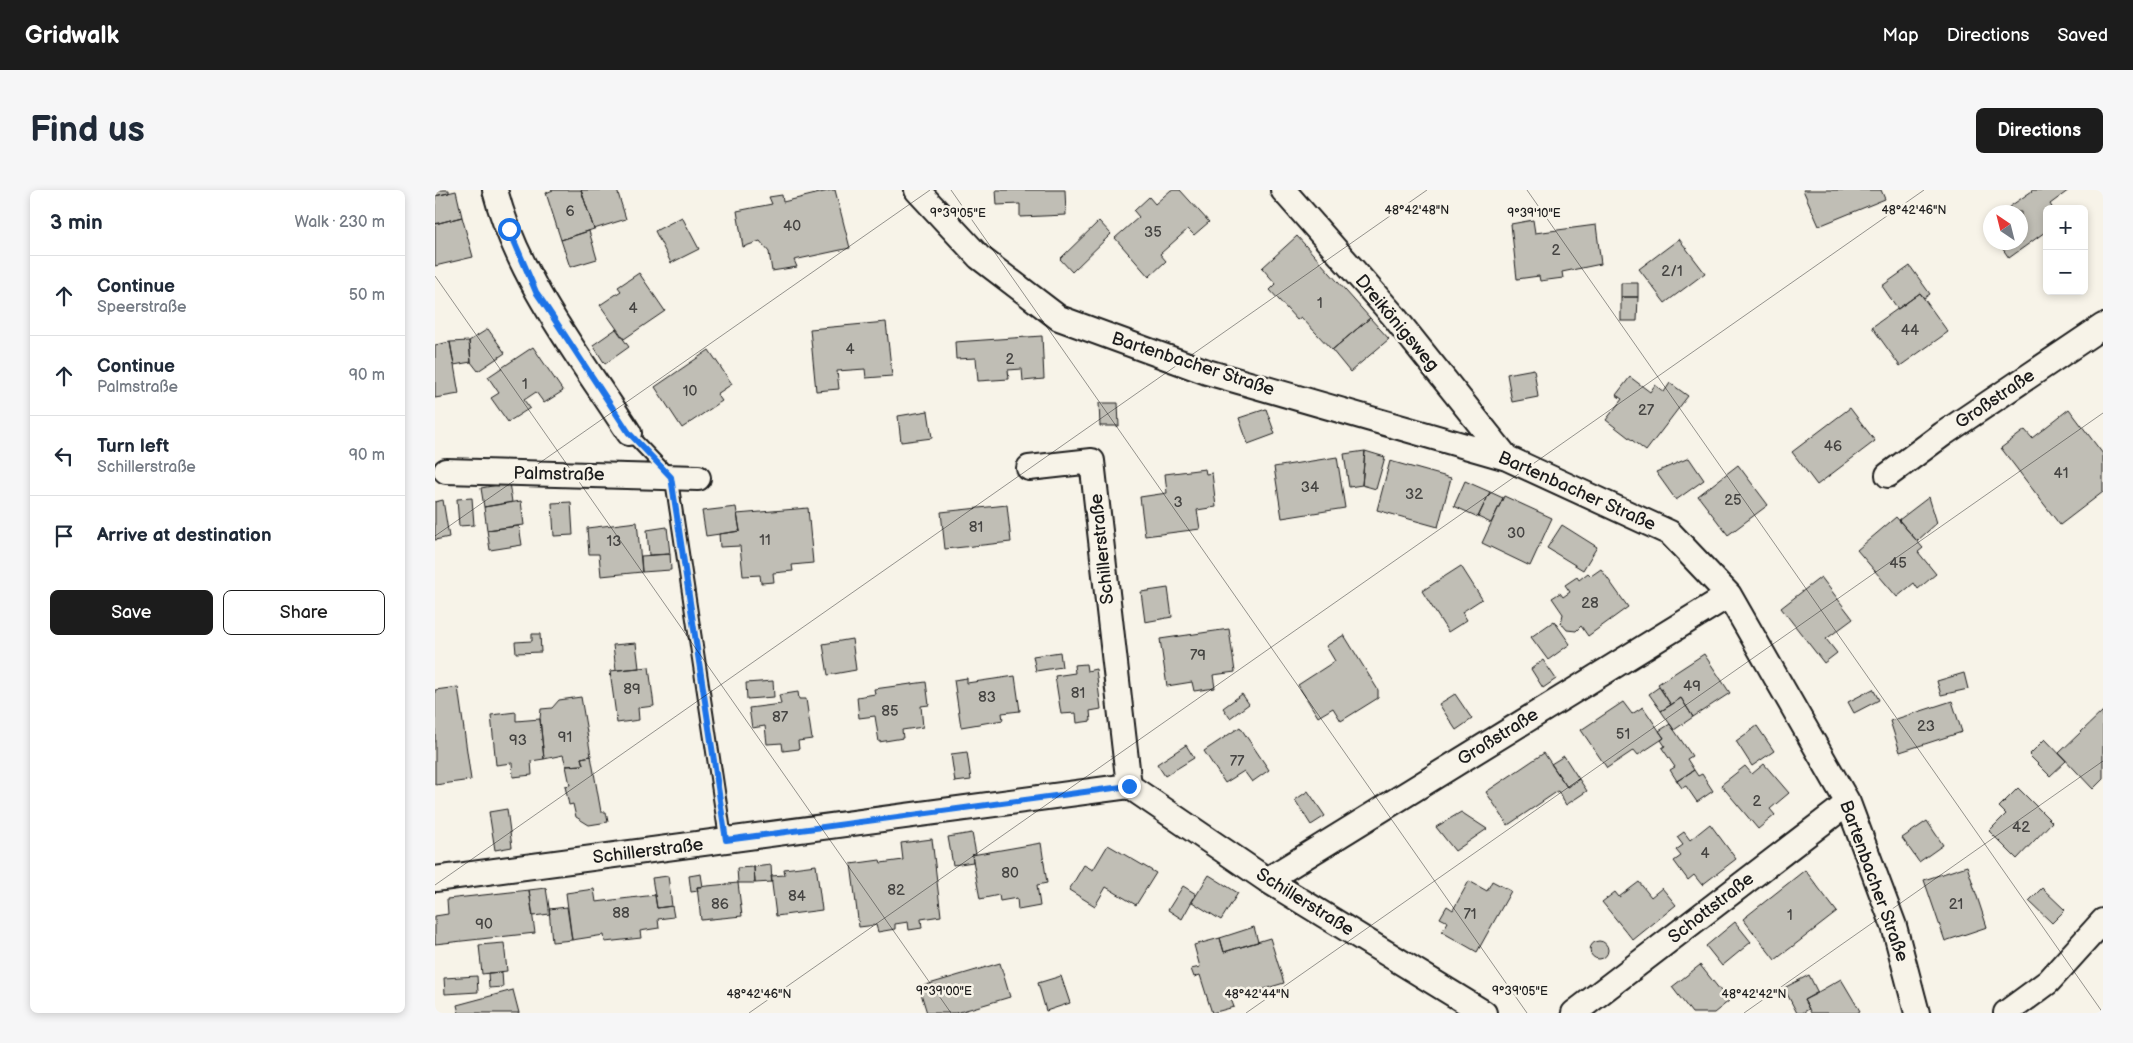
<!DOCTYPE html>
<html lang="en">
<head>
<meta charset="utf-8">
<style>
	:root { --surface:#fff; --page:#f6f6f7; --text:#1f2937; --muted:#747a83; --line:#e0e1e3; --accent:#1c1c1c }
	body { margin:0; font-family:"Balsamiq Sans",sans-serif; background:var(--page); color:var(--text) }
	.controls { position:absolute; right:15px; top:15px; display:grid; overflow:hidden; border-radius:8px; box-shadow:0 2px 8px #0003 }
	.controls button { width:45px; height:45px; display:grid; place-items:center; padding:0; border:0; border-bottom:1px solid var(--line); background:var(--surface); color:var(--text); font:25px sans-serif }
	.compass { position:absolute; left:1548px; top:15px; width:45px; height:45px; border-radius:50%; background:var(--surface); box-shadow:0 2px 8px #0003; rotate:325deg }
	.stop { position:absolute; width:15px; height:15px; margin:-11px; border:4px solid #1a73e8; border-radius:50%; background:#fff }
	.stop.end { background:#1a73e8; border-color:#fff; box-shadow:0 1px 5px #0008 }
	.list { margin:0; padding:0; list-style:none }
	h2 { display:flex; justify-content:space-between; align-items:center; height:65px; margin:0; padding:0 20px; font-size:21px }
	h2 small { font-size:16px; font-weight:400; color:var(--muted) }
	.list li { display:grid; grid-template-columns:32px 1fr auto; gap:15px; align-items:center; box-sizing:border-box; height:80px; padding:0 20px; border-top:1px solid var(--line) }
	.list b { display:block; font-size:19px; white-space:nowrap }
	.list p { margin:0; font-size:16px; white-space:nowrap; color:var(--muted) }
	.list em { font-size:16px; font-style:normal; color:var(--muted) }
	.actions { display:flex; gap:10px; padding:15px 20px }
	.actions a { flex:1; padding:11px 0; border:1px solid var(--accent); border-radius:8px; text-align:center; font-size:18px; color:var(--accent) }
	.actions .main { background:var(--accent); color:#fff }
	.icon { flex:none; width:28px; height:28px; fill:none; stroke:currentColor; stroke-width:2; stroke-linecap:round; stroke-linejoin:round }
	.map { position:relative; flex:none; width:1668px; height:823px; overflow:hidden; border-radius:8px }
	header { display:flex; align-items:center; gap:30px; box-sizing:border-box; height:70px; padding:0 25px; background:var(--accent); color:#fff }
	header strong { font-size:24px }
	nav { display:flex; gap:28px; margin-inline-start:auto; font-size:18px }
	.intro { display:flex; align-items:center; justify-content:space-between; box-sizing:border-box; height:120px; padding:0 30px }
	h1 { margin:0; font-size:35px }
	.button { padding:12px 22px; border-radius:8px; background:var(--accent); color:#fff; font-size:18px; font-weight:700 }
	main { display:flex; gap:30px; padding:0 30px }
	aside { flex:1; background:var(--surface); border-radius:8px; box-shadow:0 2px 8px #0003 }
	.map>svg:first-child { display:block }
	.building { fill:#c0beb5; stroke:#1c1c1c }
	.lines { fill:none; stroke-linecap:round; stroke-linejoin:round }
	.service-casing { stroke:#1c1c1c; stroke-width:15 }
	.minor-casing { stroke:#1c1c1c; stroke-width:28 }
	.service { stroke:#f7f3e8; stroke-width:11 }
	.minor { stroke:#f7f3e8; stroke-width:24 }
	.route { stroke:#1a73e8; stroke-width:6 }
	.ticks { fill:none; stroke:#1c1c1c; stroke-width:1; stroke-opacity:0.45 }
	.labels { text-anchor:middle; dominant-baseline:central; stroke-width:5; stroke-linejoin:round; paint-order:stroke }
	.number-label { font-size:15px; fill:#454442 }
	.street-label { font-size:18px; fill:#1c1c1c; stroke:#f7f3e8 }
	.ticks-label { font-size:12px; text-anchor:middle; fill:#1c1c1c; stroke:#f7f3e8; stroke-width:5; stroke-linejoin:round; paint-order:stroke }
</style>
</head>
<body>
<header>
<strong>Gridwalk</strong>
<nav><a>Map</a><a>Directions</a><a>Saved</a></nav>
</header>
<div class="intro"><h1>Find us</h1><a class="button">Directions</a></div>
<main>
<aside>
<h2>3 min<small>Walk · 230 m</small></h2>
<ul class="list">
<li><svg class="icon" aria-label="ahead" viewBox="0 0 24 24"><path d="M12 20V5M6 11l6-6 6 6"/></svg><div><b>Continue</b><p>Speerstraße</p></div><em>50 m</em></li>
<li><svg class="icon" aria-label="ahead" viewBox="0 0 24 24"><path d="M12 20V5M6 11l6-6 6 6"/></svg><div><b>Continue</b><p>Palmstraße</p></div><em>90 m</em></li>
<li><svg class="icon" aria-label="left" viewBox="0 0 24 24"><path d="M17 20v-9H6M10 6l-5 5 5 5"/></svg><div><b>Turn left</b><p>Schillerstraße</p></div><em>90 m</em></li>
<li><svg class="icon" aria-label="arrive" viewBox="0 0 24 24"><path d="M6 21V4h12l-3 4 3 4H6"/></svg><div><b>Arrive at destination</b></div></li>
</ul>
<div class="actions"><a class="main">Save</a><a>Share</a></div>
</aside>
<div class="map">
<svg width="1668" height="823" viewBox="0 0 1668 823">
	<rect width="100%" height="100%" fill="#f7f3e8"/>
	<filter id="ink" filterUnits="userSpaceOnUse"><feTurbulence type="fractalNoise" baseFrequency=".02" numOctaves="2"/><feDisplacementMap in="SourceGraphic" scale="10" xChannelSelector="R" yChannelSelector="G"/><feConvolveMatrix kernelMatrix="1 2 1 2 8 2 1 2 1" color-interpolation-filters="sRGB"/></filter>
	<g filter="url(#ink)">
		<path class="building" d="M0,0H14V3L0,6Z
			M118,0H146L159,39L126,50L111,3Z
			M146,0H182L191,29L159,39Z
			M397,0H400L415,58L359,70L362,77L337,81L334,62L325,51L308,57L302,21L337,14L334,7L347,5L348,12Z
			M561,0H630L631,25L585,27V14L562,15Z
			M736,0H745L774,32L759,45L753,39L725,64L731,71L714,87L680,48L704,27L699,21L714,7L720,14Z
			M1368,0H1446L1450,9L1384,36Z
			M1596,0H1634L1615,14L1618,19H1612V44L1610,42L1574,68L1563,52H1586V22H1567L1597,1Z
			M21,1L27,27L0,34V6Z
			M27,27L38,67L0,76V34Z
			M247,27L264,59L236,73L220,41Z
			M1098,30L1100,43L1161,35L1166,74L1127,82L1128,88L1105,91L1104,86L1082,89L1076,34Z
			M664,31L676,44L637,82L625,69Z
			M1556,31V42L1550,35Z
			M154,41L162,69L135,77L126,50Z
			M862,46L935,128L897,160L866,127L862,130L835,100L841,94L827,78Z
			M1244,49L1270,83L1230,113L1204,79Z
			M1475,76L1495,104L1489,108L1485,103L1463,119L1447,96Z
			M204,83L230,121L189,149L165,115L186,101L183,97Z
			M1186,93H1203V107H1186Z
			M1485,103L1513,142L1465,176L1437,137Z
			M1186,107H1203L1202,131H1186Z
			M935,128L954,149L915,182L897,160Z
			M451,132L457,186L431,188L430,179L402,181L404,199L381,201L375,139Z
			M53,139L70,163L43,181L36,172L34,151Z
			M181,139L194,157L170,174L158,155Z
			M607,146L609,189L588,191L587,179L573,180L574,189L543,191L541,168L521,169L520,152Z
			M34,151L36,172L19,175L15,152Z
			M15,152L24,204L0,208V155Z
			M98,157L128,201L109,213L101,202L89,210L95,218L73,232L56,208L64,203L53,187Z
			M274,160L297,194L282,204L287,211L247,238L220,197Z
			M1099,179L1103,207L1077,212L1072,184Z
			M1195,187L1215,202L1220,195L1229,202L1235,193L1253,206L1211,261L1171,230L1187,209L1181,205Z
			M664,213H683L684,236H665Z
			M1415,218L1440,251L1382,295L1357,262Z
			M831,219L840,244L813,254L804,228Z
			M1634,219L1668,264V302L1625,335L1566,258L1590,240L1597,248Z
			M493,221L497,248L466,252L463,226Z
			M930,261L927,295L914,297L909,264Z
			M930,261L950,267L941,299L927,295Z
			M902,267L910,318L847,328L839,277Z
			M1254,268L1269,290L1241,310L1221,282Z
			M955,271L1016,288L1003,337L942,320Z
			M1303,275L1333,315L1293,345L1263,306Z
			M770,279L771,284L777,283L781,317L762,320L765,339L710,346L705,307L732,303L730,284Z
			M1030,291L1055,302L1043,327L1019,316Z
			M74,293L77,312L49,317L46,298Z
			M1055,302L1068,308L1056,333L1043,327Z
			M1069,306L1117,328L1095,376L1047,353Z
			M1494,307L1502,333L1482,351L1464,330Z
			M37,308L39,335L24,336L22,309Z
			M8,310L14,347L0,350V312Z
			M86,311L89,335L52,340L49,317Z
			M136,312L138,345L119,346L117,313Z
			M572,315L576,352L510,359L506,322Z
			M301,317L305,341L271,346L267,321Z
			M373,318L378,373L357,375L358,381L338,383L339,392L326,393L325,385L308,386L305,356L285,357L284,344L305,341L302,324Z
			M1461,327L1488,358L1483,362L1501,384L1483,399L1479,393L1462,407L1422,360Z
			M202,332L207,382L166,386L164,364H154L152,338Z
			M1127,335L1162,357L1148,380L1112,358Z
			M84,336L87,355L55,360L52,340Z
			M232,337L235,364L214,365L212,340Z
			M235,364L236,380L207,382L206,366Z
			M1026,376L1047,409L1027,422L1032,430L1013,442L987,401Z
			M1166,379L1193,417L1153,446L1146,436L1141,441L1132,440L1126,433L1128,424L1117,408L1125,403L1128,407L1135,402L1130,395L1142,387L1144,390L1153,383L1156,386Z
			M1386,387L1418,429L1391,449L1402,463L1389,473L1346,418Z
			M733,398L737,427L710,432L706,402Z
			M1119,431L1135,454L1113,470L1096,447Z
			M794,439L800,482L778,485L780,498L759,501L757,492L732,496L725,449Z
			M97,444H105L106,462L81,463L80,452L97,451Z
			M909,445L943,500V508L906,531L898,518L883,527L863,495L900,471L891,456Z
			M417,449L421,480L393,485L388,454Z
			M201,453L204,478L181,480L178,455Z
			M625,462L627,477L601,481L598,466Z
			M1269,464L1295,503L1258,527L1246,508L1236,515L1223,494Z
			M1108,470L1121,489L1108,498L1096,479Z
			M651,474L652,481L661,479L666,519L655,521L656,531L642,533L641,523L626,524L620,486L640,483L639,475Z
			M214,477L219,516L203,518L204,530L182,533L175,481Z
			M1529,483L1533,499L1506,505L1502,491Z
			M580,486L585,521L567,523L568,530L526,537L519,490L532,488V493Z
			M338,491L339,507L312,509L311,493Z
			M491,492L494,515L486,516L488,537L467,540L468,548L444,552L440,526L424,528L422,507L440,504L439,499Z
			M23,497L36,590L0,595V500Z
			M1224,497L1236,515L1226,521L1214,504Z
			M1438,499L1444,510L1419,523L1413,512Z
			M363,502L364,509H371L377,549L363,551L364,559L348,561L347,553L332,554L330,536L317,538L314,518L346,514L344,505Z
			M807,504L814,514L795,528L788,518Z
			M1020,504L1037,529L1021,540L1004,514Z
			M146,507L156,566L146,568L148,575L131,576L128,565L109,569L105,529L106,519L117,518L124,510Z
			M1246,508L1258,527L1239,540L1226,521Z
			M1517,511L1527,542L1465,562L1455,531Z
			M1188,512L1197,524L1208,517L1229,548L1203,565L1199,560L1172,578L1146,540Z
			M1668,521V589L1658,599L1624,563Z
			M81,522V531L105,529L109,569L96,571L97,585L78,587L77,573L61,575L56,525Z
			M1235,534L1257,566L1252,569L1259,580L1242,591L1235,580L1240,577L1227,558L1230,556L1226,550L1229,548L1224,541Z
			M1322,536L1339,561L1317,576L1301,551Z
			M805,537L834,580L817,592L809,581L790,593L769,561Z
			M1610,549L1631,571L1615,586L1594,565Z
			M751,555L759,568L730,586L722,574Z
			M532,562L536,590L520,592L516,564Z
			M1109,563L1132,597L1144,589L1152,601L1131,615L1123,601L1073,635L1051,602Z
			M156,566L166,622H171L173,632L154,635L141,627L138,614L134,615L130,596L135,595L131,576L148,575L146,568Z
			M1129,566L1144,589L1132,597L1116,574Z
			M1329,574L1354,603L1335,619L1340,625L1323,639L1286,595L1310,576L1317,584Z
			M1259,580L1263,586L1267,584L1278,601L1262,612L1251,596L1247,598L1242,591Z
			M1583,598L1617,632L1582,669L1554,641L1571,624L1564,617Z
			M873,601L890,626L876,635L860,610Z
			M72,619L77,657L60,660L54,622Z
			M1026,622L1052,639L1020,661L1001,637Z
			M1492,631L1508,655L1484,672L1467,648Z
			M1275,634L1301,669L1267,695L1259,685L1253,690L1239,671L1246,666L1241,660L1248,655L1242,647L1249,642L1255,650Z
			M537,643L541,664L537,665L538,672L518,675L513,647Z
			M497,649L506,726L486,729L487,738L474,740L473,732L460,734V739L443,742L441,735L424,737L416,674L445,670L446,673L468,670L466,653Z
			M606,653L612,693L602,695L605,716L583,720L582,708L565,711L564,705L545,709L537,665Z
			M673,655L721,683L701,715L671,697L660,716L634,700L649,675L658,680Z
			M336,675L337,692L320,693L319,677Z
			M381,675L387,720L341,726L336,686L350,685L349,679Z
			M1532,676L1552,737L1510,751L1489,690Z
			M319,677L320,693H303L302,678Z
			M1370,680L1402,722L1340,770L1308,729Z
			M266,684L268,697H262L263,701L256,702L254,686Z
			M774,685L803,703L786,730L757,712Z
			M233,686L237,716L222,718L217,688Z
			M1034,691L1052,701L1057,691L1076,701L1042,762L1007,742L1013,732L1005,728L1012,716L1018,720Z
			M1204,692L1216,707L1227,698L1241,715L1198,750L1167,712L1180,702L1184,707Z
			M303,693L307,726L266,730L262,697Z
			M748,696L761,704L747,729L733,720Z
			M111,698L115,724L98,726L94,700Z
			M1607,698L1630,720L1617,733L1594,711Z
			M159,699L161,712L220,705L222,718L237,716L239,727L223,729L224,738L205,741L206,748L170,752L169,745L137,750L131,703Z
			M94,700L100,743L0,754V726L13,724L12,709Z
			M132,717L137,750L117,752L114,719Z
			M1300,732L1316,752L1287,776L1271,756Z
			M819,737L823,752L789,762L785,748Z
			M785,748L789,762L835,748L849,793L796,809L799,817L777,823L765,785L759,787L756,779L765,777L759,755Z
			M1155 760a9 9 0 1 1 18 0a9 9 0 1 1-18 0Z
			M69,753L72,781L47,784L44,755Z
			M565,773L575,807L521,823H492L484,797Z
			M1265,775L1294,811L1279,823H1257L1237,797Z
			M67,782L68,797L54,798L53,783Z
			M1374,785L1383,803L1369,810L1374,819L1367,823H1362L1349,798Z
			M42,786L43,802L10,804L9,788Z
			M626,786L635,813L611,821L603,793Z
			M1406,789L1425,821L1422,823H1376L1369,810Z
			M78,800L84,823H24L22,815Z"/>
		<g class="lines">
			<defs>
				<path id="service" d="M194,243L236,287L291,651"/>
				<path id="minor" d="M60,0C83,89 145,167 194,243
					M482,0L544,67L624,128L772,182L1072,268L1235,343L1294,405L1413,613L1459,736L1482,823
					M848,0L957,124L1072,268
					M594,278L657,271L694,596
					M11,281L263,288
					M1453,285L1508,244L1668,136
					M0,689L694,596L832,690L1049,823
					M832,690L1294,405
					M1139,823L1413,613
					M1571,823L1613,792L1668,731"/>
			</defs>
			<use href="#service" class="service-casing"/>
			<use href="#minor" class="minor-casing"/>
			<use href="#service" class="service"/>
			<use href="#minor" class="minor"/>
		</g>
	</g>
	<g class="lines" filter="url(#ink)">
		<path class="route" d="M74,39L101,102L112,118L194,243L236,287L291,650L694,596"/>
	</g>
	<path class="ticks" d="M516,0L1092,823M1092,0L1668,823M0,86L516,823M0,346L495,0M0,695L992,0M314,823L1489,0M811,823L1668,223M1309,823L1668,571"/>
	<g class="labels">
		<g class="number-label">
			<text x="135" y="21">6</text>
			<text x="357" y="36">40</text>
			<text x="718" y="42">35</text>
			<text x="1121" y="60">2</text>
			<text x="1237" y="81">2/1</text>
			<text x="885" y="113">1</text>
			<text x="198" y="118">4</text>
			<text x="1475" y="140">44</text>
			<text x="415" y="159">4</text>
			<text x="575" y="169">2</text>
			<text x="90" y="194">1</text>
			<text x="255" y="201">10</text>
			<text x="1211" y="220">27</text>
			<text x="1398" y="256">46</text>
			<text x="1626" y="283">41</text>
			<text x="875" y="297">34</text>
			<text x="979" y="304">32</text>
			<text x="1298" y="310">25</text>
			<text x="743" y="312">3</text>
			<text x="541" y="337">81</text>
			<text x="1081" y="343">30</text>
			<text x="330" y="350">11</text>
			<text x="179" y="351">13</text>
			<text x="1463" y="373">45</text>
			<text x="1155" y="413">28</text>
			<text x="763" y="465">79</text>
			<text x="1257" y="496">49</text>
			<text x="197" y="499">89</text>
			<text x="643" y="503">81</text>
			<text x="552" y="507">83</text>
			<text x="455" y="521">85</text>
			<text x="345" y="527">87</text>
			<text x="1491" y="536">23</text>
			<text x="1188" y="544">51</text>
			<text x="130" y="547">91</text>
			<text x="83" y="550">93</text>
			<text x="802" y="571">77</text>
			<text x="1322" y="611">2</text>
			<text x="1586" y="637">42</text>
			<text x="1270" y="663">4</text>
			<text x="575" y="683">80</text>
			<text x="461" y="700">82</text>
			<text x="362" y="706">84</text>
			<text x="285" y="714">86</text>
			<text x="1521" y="714">21</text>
			<text x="186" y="723">88</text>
			<text x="1035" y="724">71</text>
			<text x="1355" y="725">1</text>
			<text x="49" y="734">90</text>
		</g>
		<g class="street-label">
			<text transform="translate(962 133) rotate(50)">Dreikönigsweg</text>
			<text transform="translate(758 174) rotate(18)">Bartenbacher Straße</text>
			<text transform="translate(1560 209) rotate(-34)">Großstraße</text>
			<text transform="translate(124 284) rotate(1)">Palmstraße</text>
			<text transform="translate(1142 301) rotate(24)">Bartenbacher Straße</text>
			<text transform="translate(667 359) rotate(-96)">Schillerstraße</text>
			<text transform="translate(1063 547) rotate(-32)">Großstraße</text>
			<text transform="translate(213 661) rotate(-7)">Schillerstraße</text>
			<text transform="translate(1439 691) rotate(70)">Bartenbacher Straße</text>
			<text transform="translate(870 712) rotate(32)">Schillerstraße</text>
			<text transform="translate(1276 718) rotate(-38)">Schottstraße</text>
		</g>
	</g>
	<g class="ticks-label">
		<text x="982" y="24">48°42'48"N</text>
		<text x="1479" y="24">48°42'46"N</text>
		<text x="523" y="27">9°39'05"E</text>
		<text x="1099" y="27">9°39'10"E</text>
		<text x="509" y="805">9°39'00"E</text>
		<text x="1085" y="805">9°39'05"E</text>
		<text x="324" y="808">48°42'46"N</text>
		<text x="822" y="808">48°42'44"N</text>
		<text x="1319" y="808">48°42'42"N</text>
	</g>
</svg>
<div class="controls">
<button>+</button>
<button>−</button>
</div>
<svg class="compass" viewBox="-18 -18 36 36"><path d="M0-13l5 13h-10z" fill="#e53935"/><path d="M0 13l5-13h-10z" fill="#747a83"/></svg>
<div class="stop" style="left:74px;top:39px"></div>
<div class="stop end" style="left:694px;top:596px"></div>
</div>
</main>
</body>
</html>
